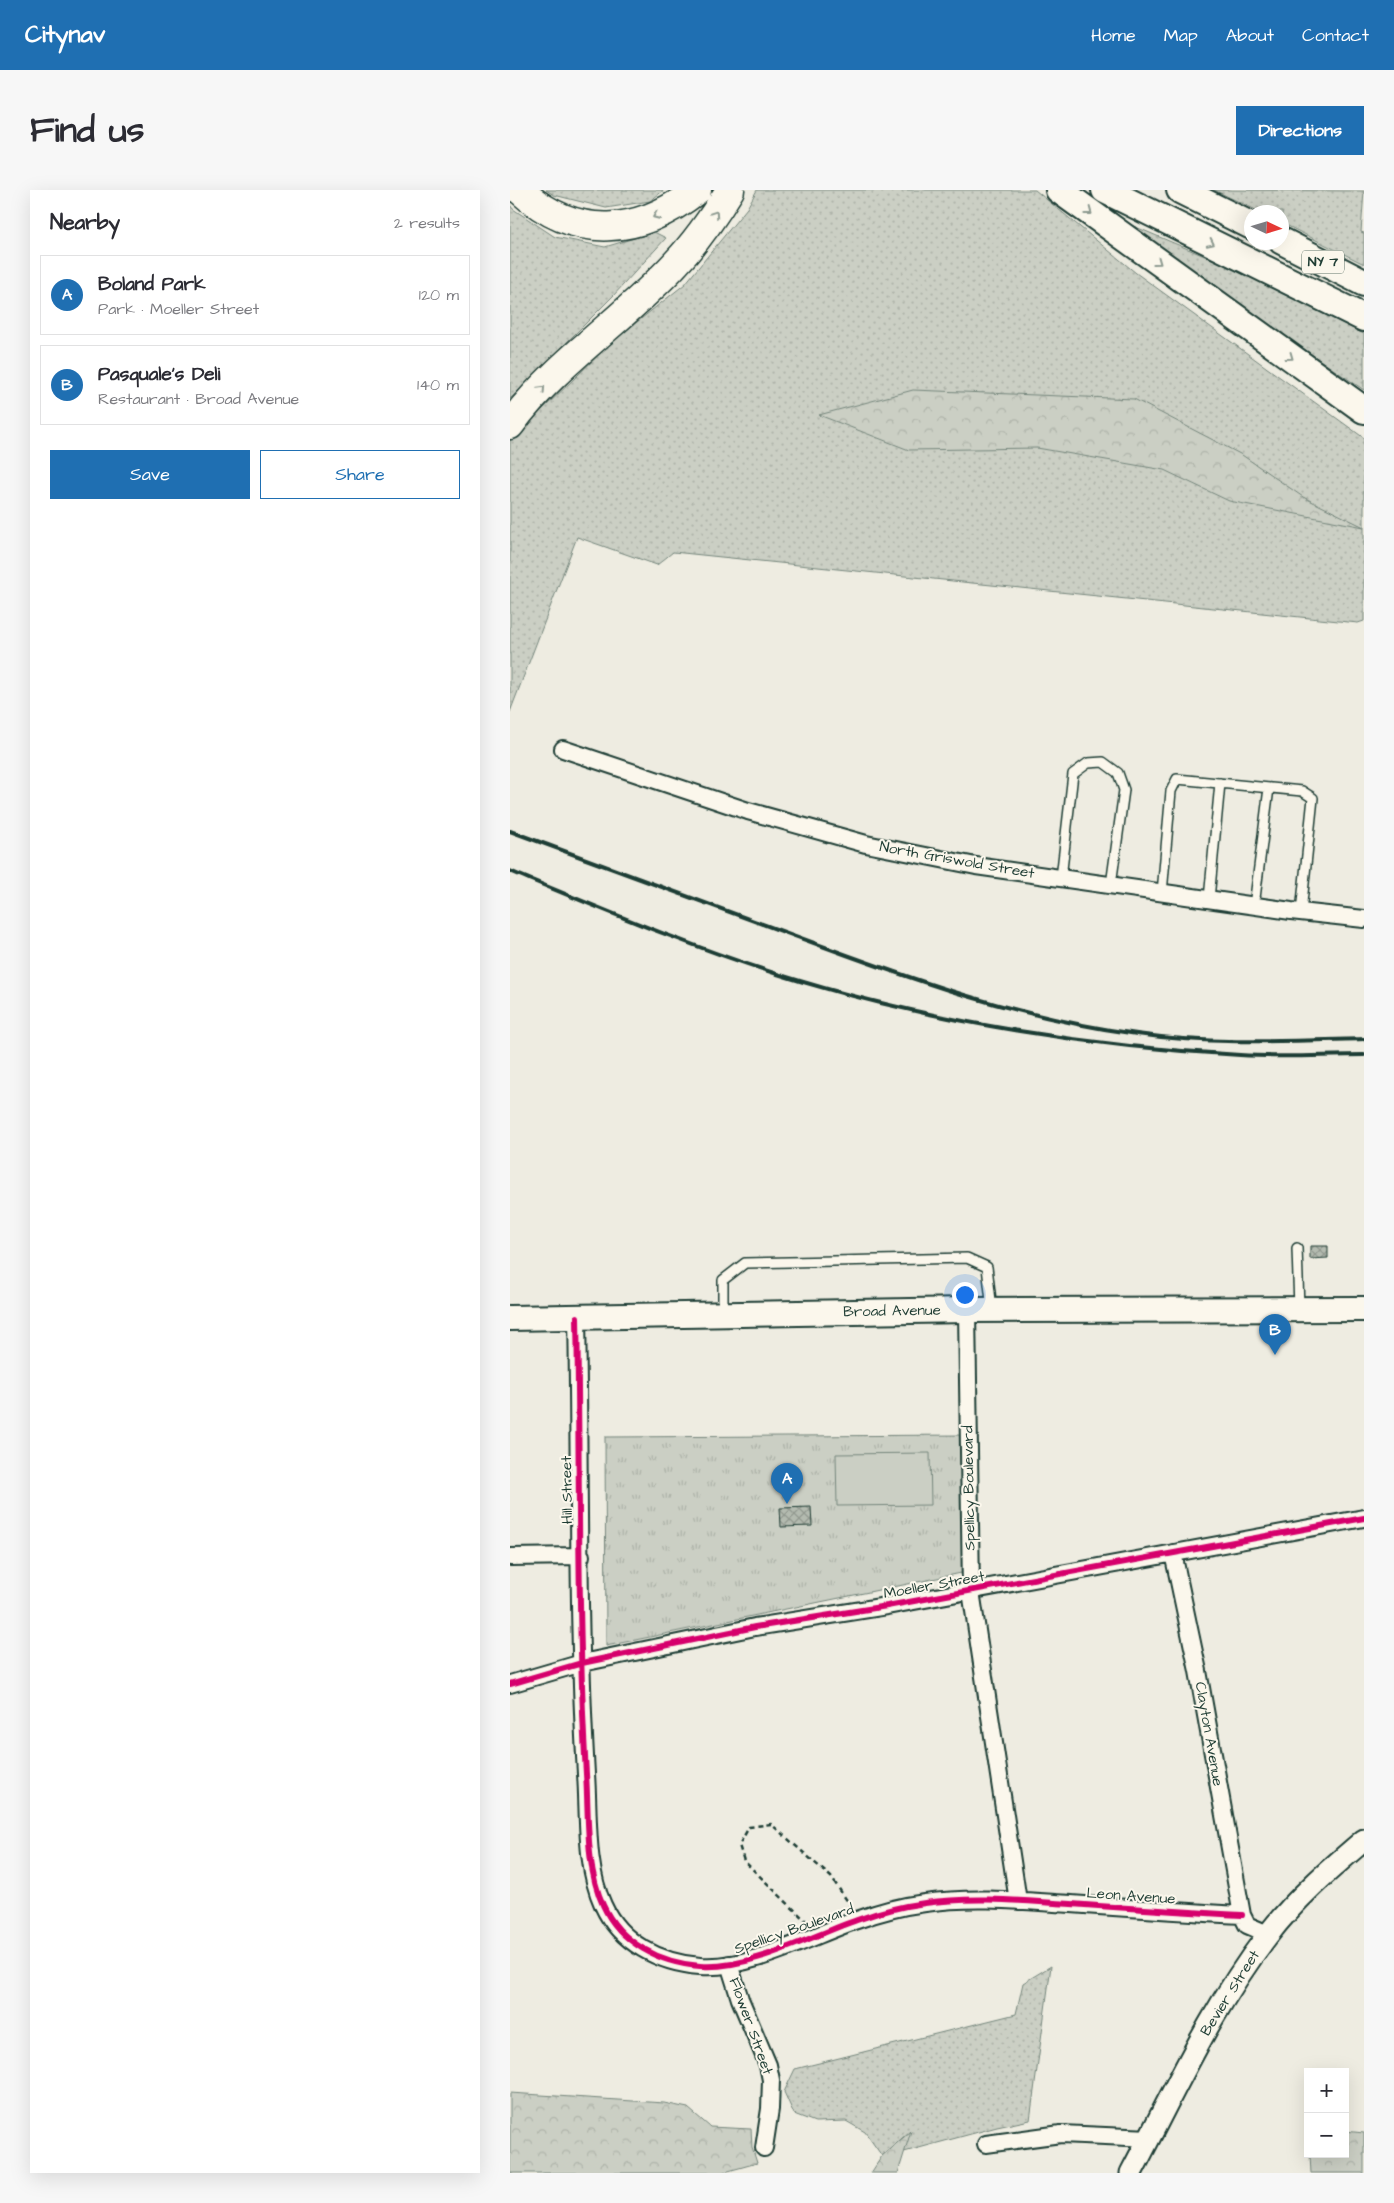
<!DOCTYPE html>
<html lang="en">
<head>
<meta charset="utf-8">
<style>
	:root { --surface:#fff; --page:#f7f7f7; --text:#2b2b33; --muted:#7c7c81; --line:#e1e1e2; --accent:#1f6fb2 }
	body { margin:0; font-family:"Architects Daughter",sans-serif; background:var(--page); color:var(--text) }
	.controls { position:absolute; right:15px; bottom:15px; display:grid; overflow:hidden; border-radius:0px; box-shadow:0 5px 20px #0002 }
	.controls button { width:45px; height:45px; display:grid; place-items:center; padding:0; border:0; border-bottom:1px solid var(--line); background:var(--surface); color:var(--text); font:25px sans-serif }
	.compass { position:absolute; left:734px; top:15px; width:45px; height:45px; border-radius:50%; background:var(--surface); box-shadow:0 5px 20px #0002; rotate:94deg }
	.you { position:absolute; left:454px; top:1104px; width:18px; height:18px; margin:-12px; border:4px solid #fff; border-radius:50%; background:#1a73e8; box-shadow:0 0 0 8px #1a73e833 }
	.badge { display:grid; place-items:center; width:32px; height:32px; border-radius:50%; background:var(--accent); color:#fff; font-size:16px; font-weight:700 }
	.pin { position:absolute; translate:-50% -41px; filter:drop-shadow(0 1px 2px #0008) }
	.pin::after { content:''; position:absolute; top:26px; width:18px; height:15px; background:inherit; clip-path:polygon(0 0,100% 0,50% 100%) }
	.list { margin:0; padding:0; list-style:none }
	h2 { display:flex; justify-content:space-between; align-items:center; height:65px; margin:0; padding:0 20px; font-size:21px }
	h2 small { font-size:16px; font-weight:400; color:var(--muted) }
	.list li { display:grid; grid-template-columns:32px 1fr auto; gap:15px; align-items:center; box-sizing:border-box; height:80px; margin:0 10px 10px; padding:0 10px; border:1px solid var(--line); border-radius:0px }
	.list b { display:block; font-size:19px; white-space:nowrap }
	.list p { margin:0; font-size:16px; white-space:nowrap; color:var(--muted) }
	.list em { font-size:16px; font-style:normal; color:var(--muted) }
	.actions { display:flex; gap:10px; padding:15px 20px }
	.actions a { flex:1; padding:11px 0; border:1px solid var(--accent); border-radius:0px; text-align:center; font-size:18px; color:var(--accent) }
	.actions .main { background:var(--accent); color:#fff }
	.map { position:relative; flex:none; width:854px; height:1983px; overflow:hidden; border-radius:0px }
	header { display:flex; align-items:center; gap:30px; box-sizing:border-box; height:70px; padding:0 25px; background:var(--accent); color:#fff }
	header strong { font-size:24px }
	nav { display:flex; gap:28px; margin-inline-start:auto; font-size:18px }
	.intro { display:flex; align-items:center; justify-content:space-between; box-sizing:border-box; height:120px; padding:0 30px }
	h1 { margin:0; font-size:35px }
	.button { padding:12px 22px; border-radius:0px; background:var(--accent); color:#fff; font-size:18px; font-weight:700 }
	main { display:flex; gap:30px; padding:0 30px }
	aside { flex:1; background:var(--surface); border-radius:0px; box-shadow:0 5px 20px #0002 }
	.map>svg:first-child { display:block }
	.grass { fill:url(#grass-dots); stroke:#75867c }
	.forest { fill:url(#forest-crowns); stroke:#75867c }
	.park { fill:url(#park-tufts); stroke:#75867c }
	.pitch { fill:#cbcfc4; stroke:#75867c }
	.building { fill:url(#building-cross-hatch); stroke:#1f3d34 }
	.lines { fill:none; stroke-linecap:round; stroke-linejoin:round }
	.service-casing { stroke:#1f3d34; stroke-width:12 }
	.minor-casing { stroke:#1f3d34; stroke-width:20 }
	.tertiary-casing { stroke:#1f3d34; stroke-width:25 }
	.secondary-casing { stroke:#1f3d34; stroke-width:28 }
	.primary-casing { stroke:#1f3d34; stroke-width:30 }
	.motorway-casing { stroke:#1f3d34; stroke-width:31 }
	.path { stroke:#1f3d34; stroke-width:2.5; stroke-dasharray:5 4; stroke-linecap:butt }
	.service { stroke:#fbf7ec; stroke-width:9 }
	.minor { stroke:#fbf7ec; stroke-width:16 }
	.tertiary { stroke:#fbf7ec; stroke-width:21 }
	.secondary { stroke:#fbf7ec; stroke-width:24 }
	.primary { stroke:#fbf7ec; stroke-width:26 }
	.motorway { stroke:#fbf7ec; stroke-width:28 }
	.rail { stroke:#1f3d34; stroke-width:4 }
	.cycleway-casing { stroke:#fbf7ec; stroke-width:9 }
	.cycleway { stroke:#d6006c; stroke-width:6 }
	.oneway { stroke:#8d9a90 }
	.labels { text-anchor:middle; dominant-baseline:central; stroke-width:4; stroke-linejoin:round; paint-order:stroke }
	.shield { fill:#fbf7ec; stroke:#61756b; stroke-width:1 }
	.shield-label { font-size:14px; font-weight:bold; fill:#1f3d34 }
	.street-label { font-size:15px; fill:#1f3d34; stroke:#fbf7ec }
</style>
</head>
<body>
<header>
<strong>Citynav</strong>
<nav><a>Home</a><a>Map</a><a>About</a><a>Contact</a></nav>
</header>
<div class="intro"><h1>Find us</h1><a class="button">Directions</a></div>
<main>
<aside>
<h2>Nearby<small>2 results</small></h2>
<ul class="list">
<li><span class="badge">A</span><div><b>Boland Park</b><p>Park · Moeller Street</p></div><em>120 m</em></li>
<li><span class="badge">B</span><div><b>Pasquale's Deli</b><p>Restaurant · Broad Avenue</p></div><em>140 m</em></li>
</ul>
<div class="actions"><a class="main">Save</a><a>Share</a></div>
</aside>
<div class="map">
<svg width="854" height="1983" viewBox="0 0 854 1983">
	<defs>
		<pattern id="grass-dots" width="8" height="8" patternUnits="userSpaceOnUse" patternTransform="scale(1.25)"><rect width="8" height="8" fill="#cbcfc4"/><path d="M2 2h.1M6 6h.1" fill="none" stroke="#aeb3a9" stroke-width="1.8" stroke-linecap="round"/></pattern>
		<pattern id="forest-crowns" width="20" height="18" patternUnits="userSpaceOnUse" patternTransform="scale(1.25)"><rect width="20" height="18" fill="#cbcfc4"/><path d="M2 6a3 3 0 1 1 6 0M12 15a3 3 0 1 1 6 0" fill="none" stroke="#aeb3a9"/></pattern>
		<pattern id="park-tufts" width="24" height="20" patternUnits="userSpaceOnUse" patternTransform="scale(1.25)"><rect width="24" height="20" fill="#cbcfc4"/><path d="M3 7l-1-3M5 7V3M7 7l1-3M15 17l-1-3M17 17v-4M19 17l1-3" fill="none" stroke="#aeb3a9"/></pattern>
		<pattern id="building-cross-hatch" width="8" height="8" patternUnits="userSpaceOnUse" patternTransform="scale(1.25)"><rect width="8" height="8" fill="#b4bbb0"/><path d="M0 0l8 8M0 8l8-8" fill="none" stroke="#929990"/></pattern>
	</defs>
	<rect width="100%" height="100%" fill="#eeece1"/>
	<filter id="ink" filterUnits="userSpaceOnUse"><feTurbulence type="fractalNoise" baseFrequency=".02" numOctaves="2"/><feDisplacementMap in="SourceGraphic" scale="10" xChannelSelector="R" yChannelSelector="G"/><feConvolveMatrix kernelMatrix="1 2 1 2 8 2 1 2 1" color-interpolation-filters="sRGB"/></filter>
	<g filter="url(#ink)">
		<path class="grass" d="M36,0H154L140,11L96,18L44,5Z
			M247,0H525L626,83L854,248V431L848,433L163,362L147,375L67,347L0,522V251L103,151L175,94L237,18Z
			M704,0L854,1L851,42L854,43V74L772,33V22H750Z
			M0,15L3,19L45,47L95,57L144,42L156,48L103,106L0,209Z
			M621,35L723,78L854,144V200L696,93Z
			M541,1776L520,1930L487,1937L394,1962L400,1941L372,1966L355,1942L336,1931L305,1932L284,1924L274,1902L285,1879L506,1824L513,1793Z"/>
		<path class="forest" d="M403,200L624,209L732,265L793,307L854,337L719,311L654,280L527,258L399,260L309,225Z
			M0,1903L154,1913L178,1918L200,1937L241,1939L242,1957L247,1973L211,1983H0Z
			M401,1941L388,1983H361L372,1966Z
			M835,1941L854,1943V1983H801L800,1964H835Z"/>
		<path class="park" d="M458,1245L461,1381L96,1456L95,1247Z"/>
		<path class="pitch" d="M420,1263L421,1315L327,1316L326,1264Z"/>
		<path class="building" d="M800,1056H818V1068L800,1069Z
			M301,1317L302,1336L271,1337L270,1318Z"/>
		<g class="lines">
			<defs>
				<path id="service" d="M551,688L563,584L578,573L593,572L608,583L614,600L601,695
					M652,703L661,601L667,589L792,601L803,608L791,722
					M699,709L710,593
					M744,716L759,598
					M787,1058L789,1118
					M213,1124V1090L235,1073L457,1068L477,1077L482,1119"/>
				<path id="minor" d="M53,559L238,621L356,654L466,676L781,721L854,729
					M457,1120L461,1401L508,1711
					M67,1127C70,1279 67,1432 76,1584C79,1626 75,1676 93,1715C110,1753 150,1773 190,1776C239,1780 301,1746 347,1730C369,1722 392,1716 415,1713C463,1706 513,1711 561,1714C618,1718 675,1722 732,1725
					M663,1363L688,1481L732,1725L737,1735L758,1744
					M0,1367L71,1366
					M0,1494L72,1473L245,1437L377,1416L854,1328
					M219,1774L230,1809L258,1875L261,1890L260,1919L254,1958
					M476,1954L551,1944L640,1948"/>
				<path id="tertiary" d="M621,1983C664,1902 701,1819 757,1746C785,1709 820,1679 854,1650"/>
				<path id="secondary" d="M0,1128L457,1120L854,1119"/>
				<path id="primary" d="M549,0L854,220
					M595,0L854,128
					M670,0L742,36
					M772,51L854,93"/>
				<path id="motorway" d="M10,0C66,52 130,45 187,0
					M0,235C46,172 114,130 166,73C187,51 204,26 220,0"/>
			</defs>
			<use href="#service" class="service-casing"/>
			<use href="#minor" class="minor-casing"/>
			<use href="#tertiary" class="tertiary-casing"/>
			<use href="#secondary" class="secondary-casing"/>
			<use href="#primary" class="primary-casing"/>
			<use href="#motorway" class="motorway-casing"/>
			<path class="path" d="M298,1733L234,1671L229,1655L239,1637L261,1634L321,1687L340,1715"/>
			<use href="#service" class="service"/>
			<use href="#minor" class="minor"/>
			<use href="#tertiary" class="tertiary"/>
			<use href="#secondary" class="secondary"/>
			<use href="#primary" class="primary"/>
			<use href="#motorway" class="motorway"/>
			<path class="rail" d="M0,641C95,676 190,711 285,746C398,788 507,828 627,844C703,855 778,851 854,849
				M0,681C94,720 193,762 290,791C429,833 585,857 730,865C771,868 813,865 854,865"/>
			<defs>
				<path id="cycleway" d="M67,1127C70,1279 67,1432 76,1584C79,1626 75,1676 93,1715C110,1753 150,1773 190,1776C239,1780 301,1746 347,1730C369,1722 392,1716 415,1713C463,1706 513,1711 561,1714C618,1718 675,1722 732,1725
					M0,1494L72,1473L245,1437L377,1416L854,1328"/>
			</defs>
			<use href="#cycleway" class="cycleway-casing"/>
			<use href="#cycleway" class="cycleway"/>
		</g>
		<defs><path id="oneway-chevron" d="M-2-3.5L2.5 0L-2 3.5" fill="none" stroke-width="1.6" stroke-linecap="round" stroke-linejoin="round" transform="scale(1.25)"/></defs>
		<g class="oneway">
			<use href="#oneway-chevron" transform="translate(579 22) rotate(37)"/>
			<use href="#oneway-chevron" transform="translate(205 24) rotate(-56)"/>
			<use href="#oneway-chevron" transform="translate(146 26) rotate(156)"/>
			<use href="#oneway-chevron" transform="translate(701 53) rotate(26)"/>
			<use href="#oneway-chevron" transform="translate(648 72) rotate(36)"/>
			<use href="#oneway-chevron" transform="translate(780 167) rotate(36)"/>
			<use href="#oneway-chevron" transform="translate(32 199) rotate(-47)"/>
		</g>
	</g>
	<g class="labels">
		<rect class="shield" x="792" y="60.5" width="42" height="23" rx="4"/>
		<g class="shield-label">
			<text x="813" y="72">NY 7</text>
		</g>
		<g class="street-label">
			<text transform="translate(447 670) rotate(10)">North Griswold Street</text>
			<text transform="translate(382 1121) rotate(-1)">Broad Avenue</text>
			<text transform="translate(459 1298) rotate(-91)">Spellicy Boulevard</text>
			<text transform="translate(57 1300) rotate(-91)">Hill Street</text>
			<text transform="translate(424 1395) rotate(-10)">Moeller Street</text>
			<text transform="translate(699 1544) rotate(80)">Clayton Avenue</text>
			<text transform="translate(621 1706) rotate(4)">Leon Avenue</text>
			<text transform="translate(284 1739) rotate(-19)">Spellicy Boulevard</text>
			<text transform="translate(720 1803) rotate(-58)">Bevier Street</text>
			<text transform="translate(241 1836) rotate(70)">Flower Street</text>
		</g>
	</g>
</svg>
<div class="controls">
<button>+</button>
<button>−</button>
</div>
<svg class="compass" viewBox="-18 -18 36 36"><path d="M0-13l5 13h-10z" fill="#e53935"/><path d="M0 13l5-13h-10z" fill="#7c7c81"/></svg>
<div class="you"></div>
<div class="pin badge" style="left:277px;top:1314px">A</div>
<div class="pin badge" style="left:765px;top:1165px">B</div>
</div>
</main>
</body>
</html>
